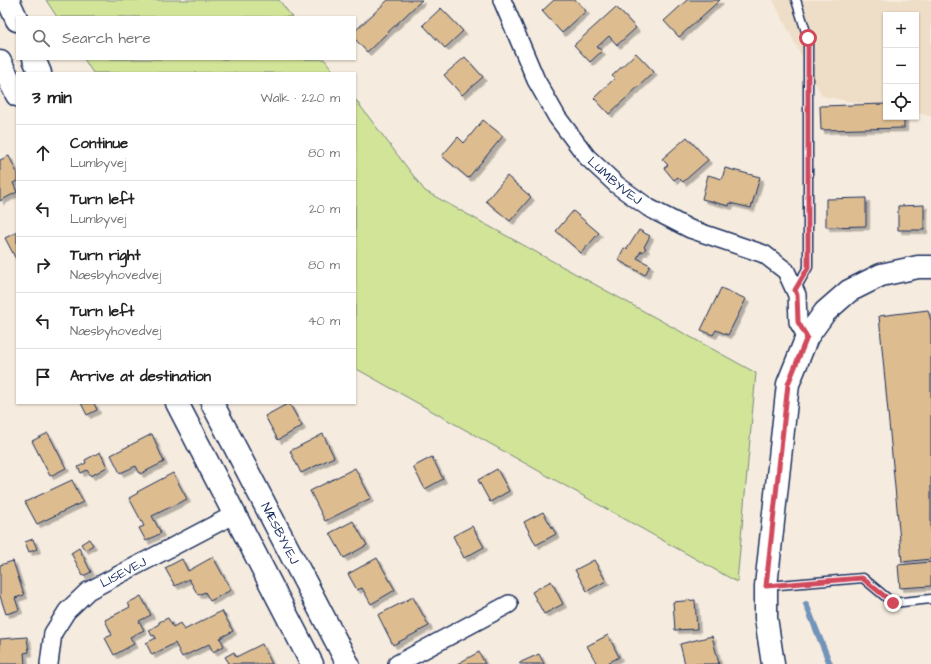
<!DOCTYPE html>
<html lang="en">
<head>
<meta charset="utf-8">
<style>
	:root { --surface:#fff; --page:#f2f2f2; --text:#222; --muted:#767676; --line:#e0e0e0 }
	body { margin:0; font-family:"Architects Daughter",sans-serif; background:var(--page); color:var(--text) }
	.controls { position:absolute; right:12px; top:12px; display:grid; overflow:hidden; border-radius:0px; box-shadow:0 1px 3px #0004 }
	.controls button { width:36px; height:36px; display:grid; place-items:center; padding:0; border:0; border-bottom:1px solid var(--line); background:var(--surface); color:var(--text); font:20px sans-serif }
	.stop { position:absolute; width:12px; height:12px; margin:-9px; border:3px solid #d1495b; border-radius:50%; background:#fff }
	.stop.end { background:#d1495b; border-color:#fff; box-shadow:0 1px 4px #0008 }
	.list { margin:0; padding:0; list-style:none }
	h2 { display:flex; justify-content:space-between; align-items:center; height:52px; margin:0; padding:0 16px; font-size:17px }
	h2 small { font-size:13px; font-weight:400; color:var(--muted) }
	.list li { display:grid; grid-template-columns:26px 1fr auto; gap:12px; align-items:center; box-sizing:border-box; height:56px; padding:0 16px; border-top:1px solid var(--line) }
	.list b { display:block; font-size:15px; white-space:nowrap }
	.list p { margin:0; font-size:13px; white-space:nowrap; color:var(--muted) }
	.list em { font-size:13px; font-style:normal; color:var(--muted) }
	.icon { flex:none; width:22px; height:22px; fill:none; stroke:currentColor; stroke-width:2; stroke-linecap:round; stroke-linejoin:round }
	.map { position:relative; flex:none; width:931px; height:664px; overflow:hidden }
	.search { position:absolute; background:var(--surface); box-shadow:0 1px 3px #0004; left:16px; top:16px; width:340px; height:44px; display:flex; align-items:center; gap:10px; box-sizing:border-box; padding:0 14px; border-radius:0px; color:var(--muted); font-size:15px }
	.panel { position:absolute; background:var(--surface); box-shadow:0 1px 3px #0004; left:16px; top:72px; width:340px; height:332px; border-radius:0px }
	.map>svg:first-child { display:block }
	.built { fill:#eeddc7 }
	.green { fill:#d2e498; stroke:#768a7b }
	.lines { fill:none; stroke-linecap:round; stroke-linejoin:round }
	.stream { stroke:#7293ba; stroke-width:6 }
	.building { fill:#ddbd90; stroke:#1b2f5e; filter:url(#shadow) }
	.lane-casing { stroke:#1b2f5e; stroke-width:11 }
	.street-casing { stroke:#1b2f5e; stroke-width:20 }
	.secondary-casing { stroke:#1b2f5e; stroke-width:25 }
	.lane { stroke:#fff; stroke-width:8 }
	.street { stroke:#fff; stroke-width:17 }
	.secondary { stroke:#fff; stroke-width:22 }
	.route { stroke:#d1495b; stroke-width:5 }
	.labels { text-anchor:middle; dominant-baseline:central; stroke-width:3; stroke-linejoin:round; paint-order:stroke }
	.street-label { font-size:13px; fill:#1b2f5e; stroke:#fff }
</style>
</head>
<body>
<div class="map">
<svg width="931" height="664" viewBox="0 0 931 664">
	<defs>
		<filter id="shadow"><feDropShadow dx="3.5" dy="3.5" stdDeviation="0" flood-color="#0004"/></filter>
	</defs>
	<rect width="100%" height="100%" fill="#f5ebde"/>
	<filter id="ink" filterUnits="userSpaceOnUse"><feTurbulence type="fractalNoise" baseFrequency=".025" numOctaves="2"/><feDisplacementMap in="SourceGraphic" scale="8" xChannelSelector="R" yChannelSelector="G"/><feConvolveMatrix kernelMatrix="1 2 1 2 8 2 1 2 1" color-interpolation-filters="sRGB"/></filter>
	<g filter="url(#ink)">
		<path class="built" d="M773,0H931V116L916,113V15H886V108L822,96Z"/>
		<path class="green" d="M46,0H279L292,17H57Z
			M84,59H324L335,73H93Z
			M355,99L425,191L756,373L737,582L355,368Z"/>
		<g class="lines">
			<path class="stream" d="M806,604L830,664"/>
		</g>
		<path class="building" d="M388,0H422L367,52L355,39V31Z
			M554,0H576L586,11L562,33L542,11Z
			M687,0H720L679,37L664,21Z
			M616,7L636,28L617,45L609,36L597,47L602,51L590,62L574,45Z
			M441,8L463,31L445,48L423,25Z
			M636,53L654,72L609,114L594,98L615,78L612,76Z
			M465,57L483,77L462,95L444,75Z
			M886,104V117H904V128L821,130L820,106Z
			M483,120L503,136L468,178L442,156L458,137L464,143Z
			M687,137L708,160L683,182L678,177L674,180L664,168L668,165L662,159Z
			M9,156L17,173V181L13,183L17,192L0,201V160Z
			M725,168L760,177L751,208L730,203L729,206L702,199L708,175L722,179Z
			M507,176L531,197L510,221L486,201Z
			M866,198V226L826,227V199Z
			M924,205V230H898V206Z
			M573,211L599,233L581,253L556,231Z
			M639,230L650,236L644,247L646,248L643,252L641,251L637,258L650,265L645,275L618,260L624,248L627,249Z
			M17,232V258L16,259L5,238Z
			M721,288L746,299L728,335L716,330L713,335L701,330Z
			M928,310L931,321V559L902,562L879,316Z
			M81,403H94L97,410L87,415Z
			M289,403L302,426L278,440L265,416Z
			M48,433L66,468L50,476L32,441Z
			M152,434L164,462L140,474L136,466L120,473L111,455Z
			M323,434L334,457L301,473L290,451Z
			M100,452L107,467L91,476L87,470L81,473L78,467L86,463L85,460Z
			M432,457L443,479L425,489L413,467Z
			M355,468L371,498L325,521L310,491Z
			M497,469L509,491L490,502L478,480Z
			M173,473L187,499L152,516L161,533L146,541L139,528L144,526L129,498L138,493L137,492Z
			M72,480L83,502L37,524L25,502Z
			M543,512L556,534L536,545L524,522Z
			M353,521L367,545L344,558L330,533Z
			M472,526L484,547L464,558L453,536Z
			M33,539L37,549L29,552L25,542Z
			M89,539L93,545L85,550L81,544Z
			M79,548L91,572L83,576L71,553Z
			M213,557L231,590L210,601L205,592L198,595L189,579L175,586L165,568L182,559L188,571Z
			M377,558L395,590L371,604L362,588L357,590L348,574Z
			M594,560L606,581L587,591L575,570Z
			M13,561L24,595L15,598L19,610L6,614L0,596V565Z
			M931,562V586L900,588L898,565Z
			M551,581L563,604L544,614L532,592Z
			M141,596L151,615L139,621L144,630L130,637L134,644L114,655L105,638L112,635L105,620L130,607L128,603Z
			M413,597L429,626L393,645L378,615Z
			M695,600L697,629L675,630L673,602Z
			M222,611L233,631L220,638L224,646L213,652L209,644L182,657L175,643L152,655L146,643L156,638L154,635L152,636L149,630L159,624V622L168,618L173,627L180,623L184,630Z
			M608,635L619,657L606,664H597L587,646Z
			M712,636L719,664H685L680,644Z
			M27,637L29,652L24,653L25,664H0V639Z
			M262,644L272,664H227L229,663L225,657L234,652L236,657Z
			M479,652L485,664H457Z
			M539,654L544,664H520L519,663Z"/>
		<g class="lines">
			<defs>
				<path id="lane" d="M795,290L808,267V38L796,0
					M767,586L863,578L893,603L931,599"/>
				<g id="street">
					<path id="s1" d="M502,0L536,80L557,117L587,157L617,185L649,208L690,229L764,254L786,271L797,295L798,322L807,337"/>
					<path id="s2" d="M49,664L53,633L67,611L88,591L235,514"/>
					<path d="M397,664L509,604"/>
				</g>
				<g id="secondary">
					<path d="M8,0L17,20"/>
					<path d="M34,59L40,73"/>
					<path d="M0,62L17,95"/>
					<path d="M177,403L312,664"/>
					<path id="s3" d="M212,403L348,664"/>
					<path d="M773,664L766,618V586L788,384L807,337L825,312L849,291L881,275L918,267H931"/>
				</g>
			</defs>
			<use href="#lane" class="lane-casing"/>
			<use href="#street" class="street-casing"/>
			<use href="#secondary" class="secondary-casing"/>
			<use href="#lane" class="lane"/>
			<use href="#street" class="street"/>
			<use href="#secondary" class="secondary"/>
		</g>
	</g>
	<g class="lines" filter="url(#ink)">
		<path class="route" d="M808,38V268L795,290L797,295L798,322L807,337L788,384L766,586L862,578L893,603"/>
	</g>
	<g class="labels">
		<g class="street-label">
			<text stroke="none"><textPath href="#s1" startOffset="216">LUMBYVEJ</textPath></text>
			<text stroke="none"><textPath href="#s3" startOffset="147">NÆSBYVEJ</textPath></text>
			<text stroke="none"><textPath href="#s2" startOffset="126">LISEVEJ</textPath></text>
		</g>
	</g>
</svg>
<div class="controls">
<button>+</button>
<button>−</button>
<button><svg class="icon" aria-label="locate" viewBox="0 0 24 24"><circle cx="12" cy="12" r="6"/><path d="M12 2v4M12 18v4M2 12h4M18 12h4"/></svg></button>
</div>
<div class="stop" style="left:808px;top:38px"></div>
<div class="stop end" style="left:893px;top:603px"></div>
<div class="search"><svg class="icon" aria-label="search" viewBox="0 0 24 24"><circle cx="10" cy="10" r="6"/><path d="M15 15l6 6"/></svg>Search here</div>
<section class="panel">
<h2>3 min<small>Walk · 220 m</small></h2>
<ul class="list">
<li><svg class="icon" aria-label="ahead" viewBox="0 0 24 24"><path d="M12 20V5M6 11l6-6 6 6"/></svg><div><b>Continue</b><p>Lumbyvej</p></div><em>80 m</em></li>
<li><svg class="icon" aria-label="left" viewBox="0 0 24 24"><path d="M17 20v-9H6M10 6l-5 5 5 5"/></svg><div><b>Turn left</b><p>Lumbyvej</p></div><em>20 m</em></li>
<li><svg class="icon" aria-label="right" viewBox="0 0 24 24"><path d="M7 20v-9h11M14 6l5 5-5 5"/></svg><div><b>Turn right</b><p>Næsbyhovedvej</p></div><em>80 m</em></li>
<li><svg class="icon" aria-label="left" viewBox="0 0 24 24"><path d="M17 20v-9H6M10 6l-5 5 5 5"/></svg><div><b>Turn left</b><p>Næsbyhovedvej</p></div><em>40 m</em></li>
<li><svg class="icon" aria-label="arrive" viewBox="0 0 24 24"><path d="M6 21V4h12l-3 4 3 4H6"/></svg><div><b>Arrive at destination</b></div></li>
</ul>
</section>
</div>
</body>
</html>
